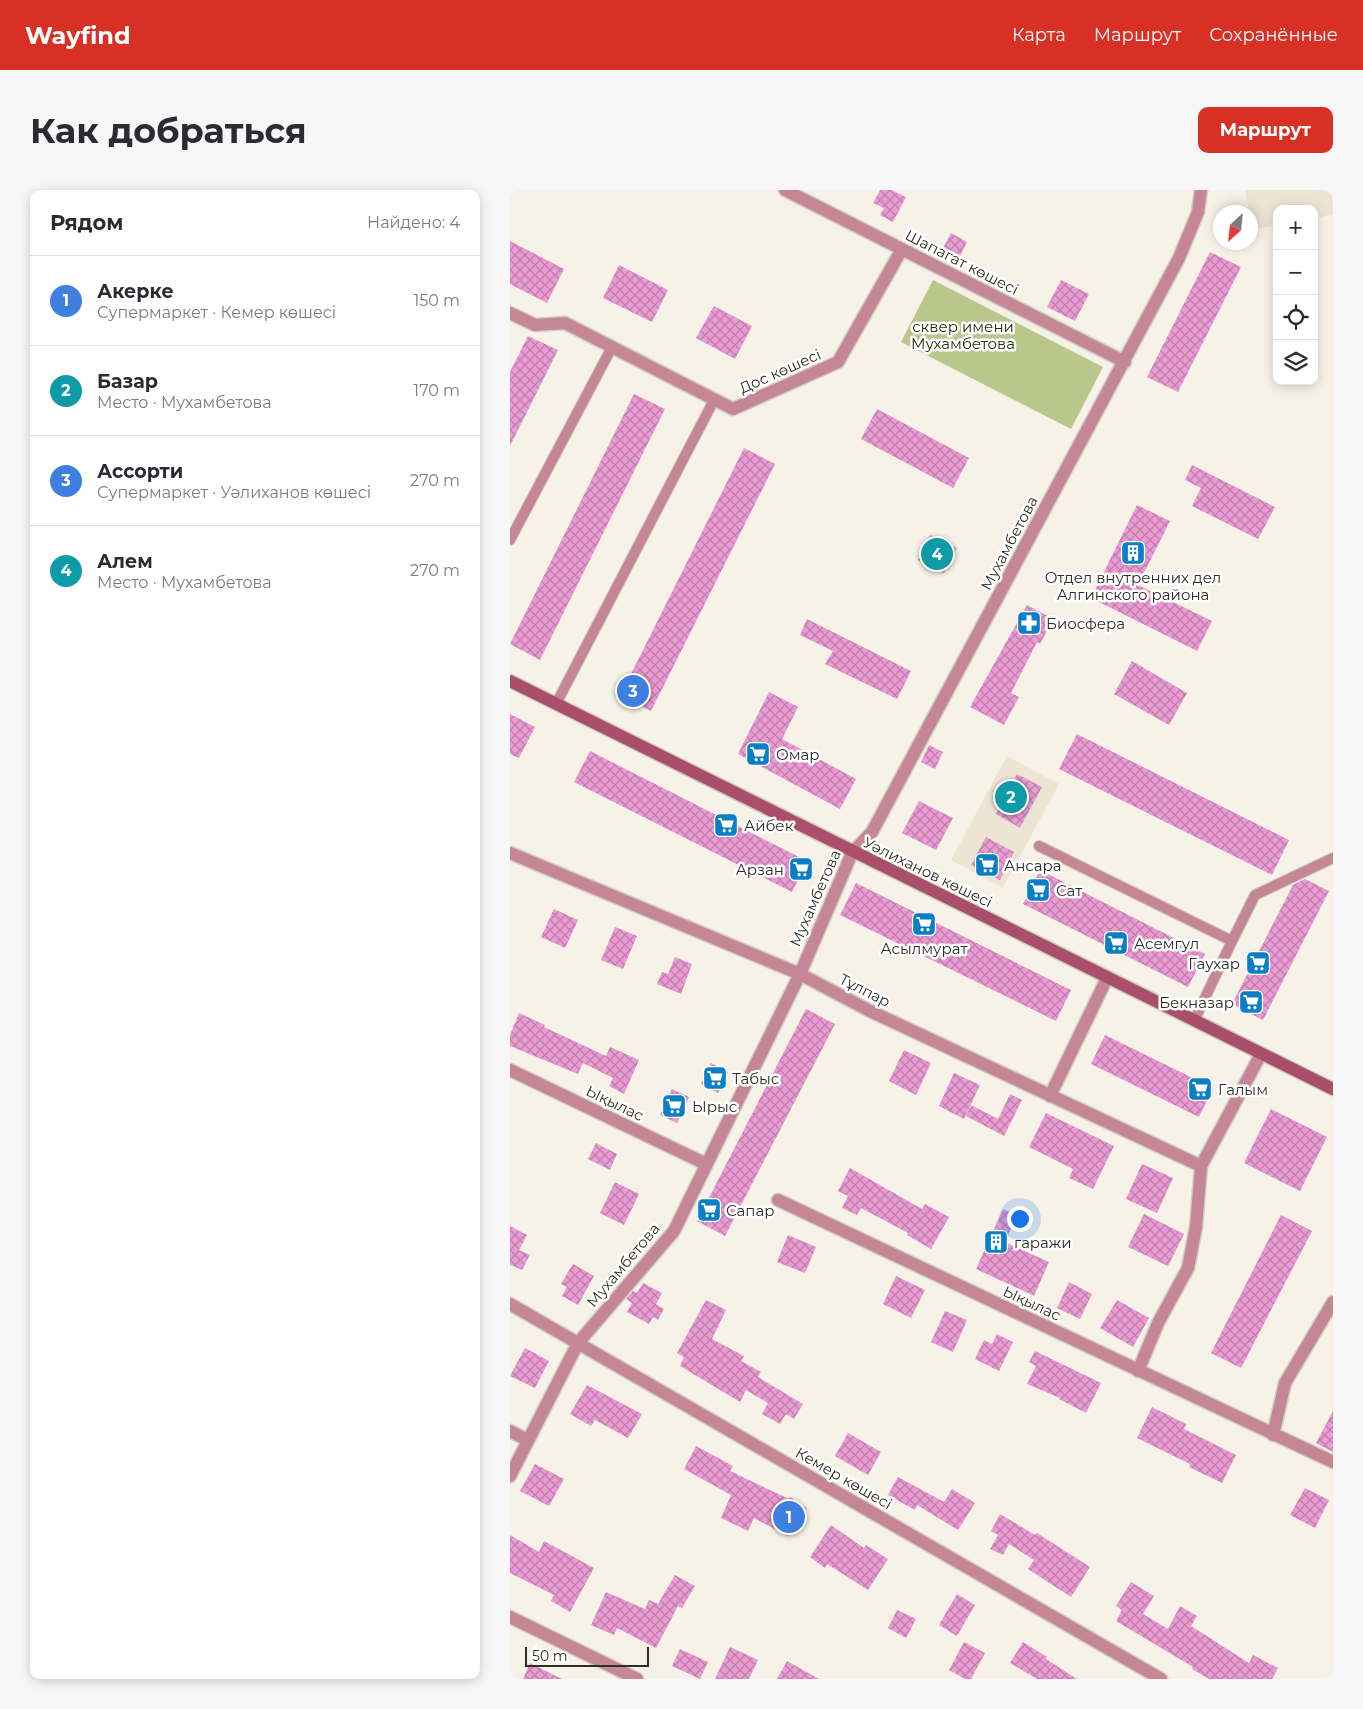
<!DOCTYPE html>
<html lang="ru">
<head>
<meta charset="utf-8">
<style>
	:root { --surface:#fff; --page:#f7f7f7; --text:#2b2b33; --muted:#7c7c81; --line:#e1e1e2; --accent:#d93025 }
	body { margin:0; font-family:Montserrat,sans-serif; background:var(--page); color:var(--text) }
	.controls { position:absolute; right:15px; top:15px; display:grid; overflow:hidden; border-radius:10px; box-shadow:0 2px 12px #0003 }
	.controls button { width:45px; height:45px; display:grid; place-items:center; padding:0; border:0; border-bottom:1px solid var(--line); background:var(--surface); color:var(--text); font:25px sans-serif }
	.compass { position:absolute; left:703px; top:15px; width:45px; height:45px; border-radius:50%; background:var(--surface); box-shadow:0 2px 12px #0003; rotate:207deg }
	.scale { position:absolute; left:15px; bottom:12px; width:124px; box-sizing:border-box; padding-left:5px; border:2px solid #2d2c28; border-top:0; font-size:14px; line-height:18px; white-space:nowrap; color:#2d2c28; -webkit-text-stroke:4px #fff; paint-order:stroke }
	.you { position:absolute; left:509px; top:1028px; width:18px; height:18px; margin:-12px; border:4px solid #fff; border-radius:50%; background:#1a73e8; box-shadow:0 0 0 8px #1a73e833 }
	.badge { display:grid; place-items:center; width:32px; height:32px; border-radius:50%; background:var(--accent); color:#fff; font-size:16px; font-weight:700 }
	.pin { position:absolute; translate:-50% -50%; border:2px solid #fff; box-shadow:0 1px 5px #0006 }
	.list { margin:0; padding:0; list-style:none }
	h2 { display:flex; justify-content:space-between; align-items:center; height:65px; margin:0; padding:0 20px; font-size:21px }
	h2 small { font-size:16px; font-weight:400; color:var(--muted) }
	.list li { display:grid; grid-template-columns:32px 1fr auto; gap:15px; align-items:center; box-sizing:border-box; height:90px; padding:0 20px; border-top:1px solid var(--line) }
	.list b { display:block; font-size:19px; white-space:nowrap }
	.list p { margin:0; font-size:16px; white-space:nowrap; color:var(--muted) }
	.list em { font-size:16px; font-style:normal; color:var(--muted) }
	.icon { flex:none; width:28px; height:28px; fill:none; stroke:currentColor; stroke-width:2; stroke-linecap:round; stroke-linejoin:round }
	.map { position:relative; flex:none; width:823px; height:1489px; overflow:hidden; border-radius:10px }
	header { display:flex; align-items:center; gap:30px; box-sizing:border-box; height:70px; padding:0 25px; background:var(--accent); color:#fff }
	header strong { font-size:24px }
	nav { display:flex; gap:28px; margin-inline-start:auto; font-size:18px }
	.intro { display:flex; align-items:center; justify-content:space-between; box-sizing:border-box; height:120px; padding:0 30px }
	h1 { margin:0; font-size:35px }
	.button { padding:12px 22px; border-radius:10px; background:var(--accent); color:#fff; font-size:18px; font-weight:700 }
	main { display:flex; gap:30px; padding:0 30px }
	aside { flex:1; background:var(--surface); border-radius:10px; box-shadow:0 2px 12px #0003 }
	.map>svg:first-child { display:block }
	.built { fill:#ece5d3 }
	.park { fill:#bac78c }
	.building { fill:url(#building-cross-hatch) }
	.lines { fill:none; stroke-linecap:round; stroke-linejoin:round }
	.lane-casing { stroke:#d2cec5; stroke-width:12 }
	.street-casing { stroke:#d2cec5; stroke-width:15 }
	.secondary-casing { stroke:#d2cec5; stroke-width:15 }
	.lane { stroke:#c58696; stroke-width:10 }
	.street { stroke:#c58696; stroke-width:12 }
	.secondary { stroke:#a94f6a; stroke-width:12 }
	.labels { text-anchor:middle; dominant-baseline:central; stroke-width:5; stroke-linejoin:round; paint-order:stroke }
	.street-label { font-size:15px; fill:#2d2c28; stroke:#fff }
	.park-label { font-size:15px; fill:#292f07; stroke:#fff }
	.poi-label { font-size:15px; fill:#2d2c28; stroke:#fff; text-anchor:start }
</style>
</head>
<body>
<header>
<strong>Wayfind</strong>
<nav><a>Карта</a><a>Маршрут</a><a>Сохранённые</a></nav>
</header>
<div class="intro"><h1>Как добраться</h1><a class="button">Маршрут</a></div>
<main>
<aside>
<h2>Рядом<small>Найдено: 4</small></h2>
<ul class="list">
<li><span class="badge" style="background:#3f7fe0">1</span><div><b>Акерке</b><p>Супермаркет · Кемер көшесі</p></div><em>150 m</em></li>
<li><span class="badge" style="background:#0f9aa8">2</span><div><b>Базар</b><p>Место · Мухамбетова</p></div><em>170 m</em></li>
<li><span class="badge" style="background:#3f7fe0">3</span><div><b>Ассорти</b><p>Супермаркет · Уәлиханов көшесі</p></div><em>270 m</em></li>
<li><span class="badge" style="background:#0f9aa8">4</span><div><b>Алем</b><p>Место · Мухамбетова</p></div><em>270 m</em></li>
</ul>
</aside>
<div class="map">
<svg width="823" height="1489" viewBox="0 0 823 1489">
	<defs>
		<pattern id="building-cross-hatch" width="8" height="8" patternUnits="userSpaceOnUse" patternTransform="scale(1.25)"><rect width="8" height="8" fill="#ea9bd3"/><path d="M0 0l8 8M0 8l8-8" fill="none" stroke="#be7fab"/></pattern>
	</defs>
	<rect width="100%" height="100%" fill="#f6f2e7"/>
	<path class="built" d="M735,0H823V25L804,28V19H767V35L743,40Z
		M497,566L549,594L493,698L441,670Z"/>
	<path class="park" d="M423,90L593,177L561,239L391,152Z"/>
	<path class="building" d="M370,0H381L396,7L383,32L370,25L374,18L363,13Z
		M441,43L457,52L448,70L432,60Z
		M0,51L54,79L37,113L0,94Z
		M700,62L731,77L668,202L637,187Z
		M109,75L158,100L142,132L93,108Z
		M551,90L579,104L565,131L537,117Z
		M204,116L242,136L225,169L186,148Z
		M18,146L48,160L0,256V182Z
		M124,204L155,219L30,470L0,454Z
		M367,219L459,268L443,298L351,249Z
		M234,258L265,274L141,521L110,506Z
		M682,275L765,317L748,349L682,316L691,298L675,290Z
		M627,315L660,331L628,395L702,431L687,461L581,408Z
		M420,345L447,358L434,383L408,370Z
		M517,415L543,429L530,454L527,452L501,503L509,507L494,535L460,517Z
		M297,429L401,481L387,509L315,474L323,461L290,445Z
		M622,471L677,503L659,535L604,504Z
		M259,502L288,517L272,549L346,589L330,619L228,564Z
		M0,524L25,537L9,568L0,564Z
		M567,544L779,650L762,685L549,579Z
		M419,555L433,562L425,579L411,572Z
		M80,561L297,671L282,702L64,592Z
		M507,584L532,597L510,638L486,624Z
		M409,611L443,628L426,660L392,643Z
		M476,647L504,662L490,690L461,675Z
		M530,680L695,764L678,797L513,714Z
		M795,689L819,701L753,830L722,814L783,695Z
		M346,693L561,800L546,831L330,725Z
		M44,719L68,730L55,758L31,747Z
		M105,737L127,746L113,779L91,770Z
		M165,767L182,774L171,804L147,794L152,782L158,784Z
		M296,819L325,834L215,1046L187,1031Z
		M9,823L35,835L34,837L96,866L100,857L129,870L114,904L99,896L103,888L73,873L68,884L0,856V845Z
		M595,845L703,898L689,927L581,874Z
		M394,860L421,873L406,905L379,891Z
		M201,873L218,882L208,903L191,894Z
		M444,883L470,895L454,929L429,916Z
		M162,899L179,907L167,933L150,925Z
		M500,904L512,910L494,946L456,926L461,915L488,929Z
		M761,919L817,947L790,1001L734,973Z
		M536,923L604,956L583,999L559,988L563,979L519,957Z
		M86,953L107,964L100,980L78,969Z
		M632,974L663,988L647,1023L616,1009Z
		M340,978L412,1019L415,1014L439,1027L421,1059L397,1045L398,1043L351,1018L347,1025L332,1018L338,1006L328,1001Z
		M105,992L129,1004L114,1035L90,1023Z
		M493,1019L507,1025L495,1052L539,1072L524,1106L466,1079Z
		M634,1024L674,1044L658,1076L618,1057Z
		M771,1025L802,1041L731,1178L701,1163Z
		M0,1036L17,1045L9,1060L20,1065L12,1080L1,1075L0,1077Z
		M278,1045L306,1057L295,1083L267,1072Z
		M63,1074L84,1086L68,1115L52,1106L57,1097L51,1094Z
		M386,1086L415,1100L401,1128L373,1114Z
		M559,1092L582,1104L570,1129L547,1118Z
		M133,1093L152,1103L146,1114L154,1119L148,1130L143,1127L139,1134L117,1122L122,1113L116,1109L123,1101L127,1103Z
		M196,1110L216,1120L202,1149L234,1166L231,1171L251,1182L248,1187L293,1214L284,1229L276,1224L270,1234L252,1224L258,1213L236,1200L230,1212L170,1176L174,1167L167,1163Z
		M607,1110L639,1128L623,1157L590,1138Z
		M435,1121L457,1130L443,1162L421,1152Z
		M487,1144L503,1152L489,1181L465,1169L474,1150L482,1154Z
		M15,1158L39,1171L25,1198L0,1186Z
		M525,1161L591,1193L576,1223L549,1209L550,1208L517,1194L526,1176L519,1172Z
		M77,1195L132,1224L118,1248L85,1230L81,1236L60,1224Z
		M642,1217L676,1234L674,1239L726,1265L712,1293L679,1277L680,1274L627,1248Z
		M823,1221V1262L806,1253Z
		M338,1243L371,1262L358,1285L325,1266Z
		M186,1256L223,1276L220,1281L279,1309L280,1307L297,1318L278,1346L244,1328L238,1341L211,1328L221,1305L174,1279Z
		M25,1274L54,1289L39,1316L10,1301Z
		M388,1287L434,1312L442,1299L465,1313L448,1340L407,1315L405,1320L378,1305Z
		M795,1298L819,1310L805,1338L780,1325Z
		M490,1324L525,1345L527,1343L580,1377L561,1407L518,1379L524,1370L499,1354L493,1365L480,1359L488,1345L481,1341Z
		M321,1335L354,1358L356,1355L378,1369L358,1400L317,1374L315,1378L300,1367Z
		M0,1345L29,1362L34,1351L84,1378L60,1422L41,1411L44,1405L0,1383Z
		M165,1385L185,1396L172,1418L168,1416L146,1458L107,1438L104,1445L81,1435L96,1402L135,1419L139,1410L148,1414Z
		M621,1392L644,1406L633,1424L658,1439L670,1416L687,1426L681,1436L739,1473L743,1465L768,1478L762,1489H699L682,1479L683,1477L606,1431L612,1420L606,1416Z
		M447,1404L465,1415L447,1446L429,1435Z
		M387,1420L406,1429L396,1448L378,1438Z
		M454,1452L475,1463L461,1489H455L439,1480Z
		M513,1452L537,1467L536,1469L567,1489H527L500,1473Z
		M220,1457L248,1470L239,1489H205Z
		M170,1459L198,1472L190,1489L162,1476Z
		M277,1471L309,1489H267Z
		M20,1473L52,1489H13Z"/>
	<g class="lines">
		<defs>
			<path id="lane" d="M0,350L102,157
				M46,514L204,210
				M529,656L722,751L684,831
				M722,751L745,705L823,668"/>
			<path id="street" d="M275,0L615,172
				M0,123L25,135L55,133L223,219L328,172L392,59
				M0,663L290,784L360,821L691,976
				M0,880L196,974
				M540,906L597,788
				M268,1010L823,1272
				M0,1114L651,1489
				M628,1181L648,1133L678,1078L686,1037L691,976L751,864
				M0,1241L17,1250
				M763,1245L775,1193L823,1112
				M0,1286L68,1153L164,1041L290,784L342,663L362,642L669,68L688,22L691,0
				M0,1427L127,1489"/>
			<path id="secondary" d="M0,491L823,899"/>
		</defs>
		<use href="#lane" class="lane-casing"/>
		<use href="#street" class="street-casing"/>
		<use href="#secondary" class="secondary-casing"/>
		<use href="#lane" class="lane"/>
		<use href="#street" class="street"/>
		<use href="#secondary" class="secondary"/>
	</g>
	<defs>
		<symbol id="building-square" viewBox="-11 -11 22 22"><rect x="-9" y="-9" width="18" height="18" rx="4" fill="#0a7fc8" stroke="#fff"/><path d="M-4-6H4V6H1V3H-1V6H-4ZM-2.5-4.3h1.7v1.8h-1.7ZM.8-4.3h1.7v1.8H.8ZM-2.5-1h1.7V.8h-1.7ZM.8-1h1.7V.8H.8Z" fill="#fff"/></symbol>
		<symbol id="pharmacy-square" viewBox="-11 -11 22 22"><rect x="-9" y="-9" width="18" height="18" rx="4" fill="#0a7fc8" stroke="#fff"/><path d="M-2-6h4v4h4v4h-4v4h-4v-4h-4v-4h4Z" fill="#fff"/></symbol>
		<symbol id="supermarket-square" viewBox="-11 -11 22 22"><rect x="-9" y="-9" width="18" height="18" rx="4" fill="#0a7fc8" stroke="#fff"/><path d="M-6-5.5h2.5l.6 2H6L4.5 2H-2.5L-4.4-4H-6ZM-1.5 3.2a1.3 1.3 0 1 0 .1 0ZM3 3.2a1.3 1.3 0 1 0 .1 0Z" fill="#fff"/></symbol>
	</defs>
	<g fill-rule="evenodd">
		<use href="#building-square" x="609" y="349" width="28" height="28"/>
		<use href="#pharmacy-square" x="505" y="419" width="28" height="28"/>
		<use href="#supermarket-square" x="234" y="550" width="28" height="28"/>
		<use href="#supermarket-square" x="202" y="621" width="28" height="28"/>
		<use href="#supermarket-square" x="463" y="661" width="28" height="28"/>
		<use href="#supermarket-square" x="277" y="665" width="28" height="28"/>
		<use href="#supermarket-square" x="514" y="686" width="28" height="28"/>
		<use href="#supermarket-square" x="400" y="720" width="28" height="28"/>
		<use href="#supermarket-square" x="592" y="739" width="28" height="28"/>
		<use href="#supermarket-square" x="734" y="759" width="28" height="28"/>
		<use href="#supermarket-square" x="727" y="798" width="28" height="28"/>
		<use href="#supermarket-square" x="191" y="874" width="28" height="28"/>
		<use href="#supermarket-square" x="676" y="885" width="28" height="28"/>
		<use href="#supermarket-square" x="150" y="902" width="28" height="28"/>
		<use href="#supermarket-square" x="185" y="1006" width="28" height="28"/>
		<use href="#building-square" x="472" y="1038" width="28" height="28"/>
	</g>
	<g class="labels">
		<g class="street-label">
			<text transform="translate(452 72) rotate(27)">Шапагат көшесі</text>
			<text transform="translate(270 181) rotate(-24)">Дос көшесі</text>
			<text transform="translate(499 353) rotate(-62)">Мухамбетова</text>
			<text transform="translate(418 682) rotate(26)">Уәлиханов көшесі</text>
			<text transform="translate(305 708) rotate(-66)">Мухамбетова</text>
			<text transform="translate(355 800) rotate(27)">Тұлпар</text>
			<text transform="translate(105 913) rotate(26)">Ықылас</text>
			<text transform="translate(113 1075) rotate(-50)">Мухамбетова</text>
			<text transform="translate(522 1113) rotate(25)">Ықылас</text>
			<text transform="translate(334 1288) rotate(30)">Кемер көшесі</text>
		</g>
		<g class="park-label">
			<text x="453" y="136">сквер имени<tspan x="453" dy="17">Мухамбетова</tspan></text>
		</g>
		<g class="poi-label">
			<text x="623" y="387" text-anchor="middle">Отдел внутренних дел<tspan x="623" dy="17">Алгинского района</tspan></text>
			<text x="536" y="433">Биосфера</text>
			<text x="266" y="564">Омар</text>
			<text x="234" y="635">Айбек</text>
			<text x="494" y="675">Ансара</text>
			<text x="274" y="679" text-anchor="end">Арзан</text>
			<text x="546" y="700">Сат</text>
			<text x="624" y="753">Асемгул</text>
			<text x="414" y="758" text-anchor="middle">Асылмурат</text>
			<text x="730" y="773" text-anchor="end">Гаухар</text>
			<text x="724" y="812" text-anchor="end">Бекназар</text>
			<text x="222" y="888">Табыс</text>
			<text x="708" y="899">Галым</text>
			<text x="182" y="916">Ырыс</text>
			<text x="216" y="1020">Сапар</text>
			<text x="504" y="1052">гаражи</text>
		</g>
	</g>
</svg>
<div class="controls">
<button>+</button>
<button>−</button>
<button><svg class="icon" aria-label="locate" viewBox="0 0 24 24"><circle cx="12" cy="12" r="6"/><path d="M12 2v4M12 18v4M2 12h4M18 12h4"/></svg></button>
<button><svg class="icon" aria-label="layers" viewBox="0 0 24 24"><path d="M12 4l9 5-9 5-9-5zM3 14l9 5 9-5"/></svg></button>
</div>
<svg class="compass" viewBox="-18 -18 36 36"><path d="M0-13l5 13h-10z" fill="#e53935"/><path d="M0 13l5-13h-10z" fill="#7c7c81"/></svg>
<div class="scale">50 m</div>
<div class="you"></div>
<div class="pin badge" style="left:279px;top:1327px;background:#3f7fe0">1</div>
<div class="pin badge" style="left:501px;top:607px;background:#0f9aa8">2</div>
<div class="pin badge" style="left:123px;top:501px;background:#3f7fe0">3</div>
<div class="pin badge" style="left:427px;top:364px;background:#0f9aa8">4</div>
</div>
</main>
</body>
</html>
